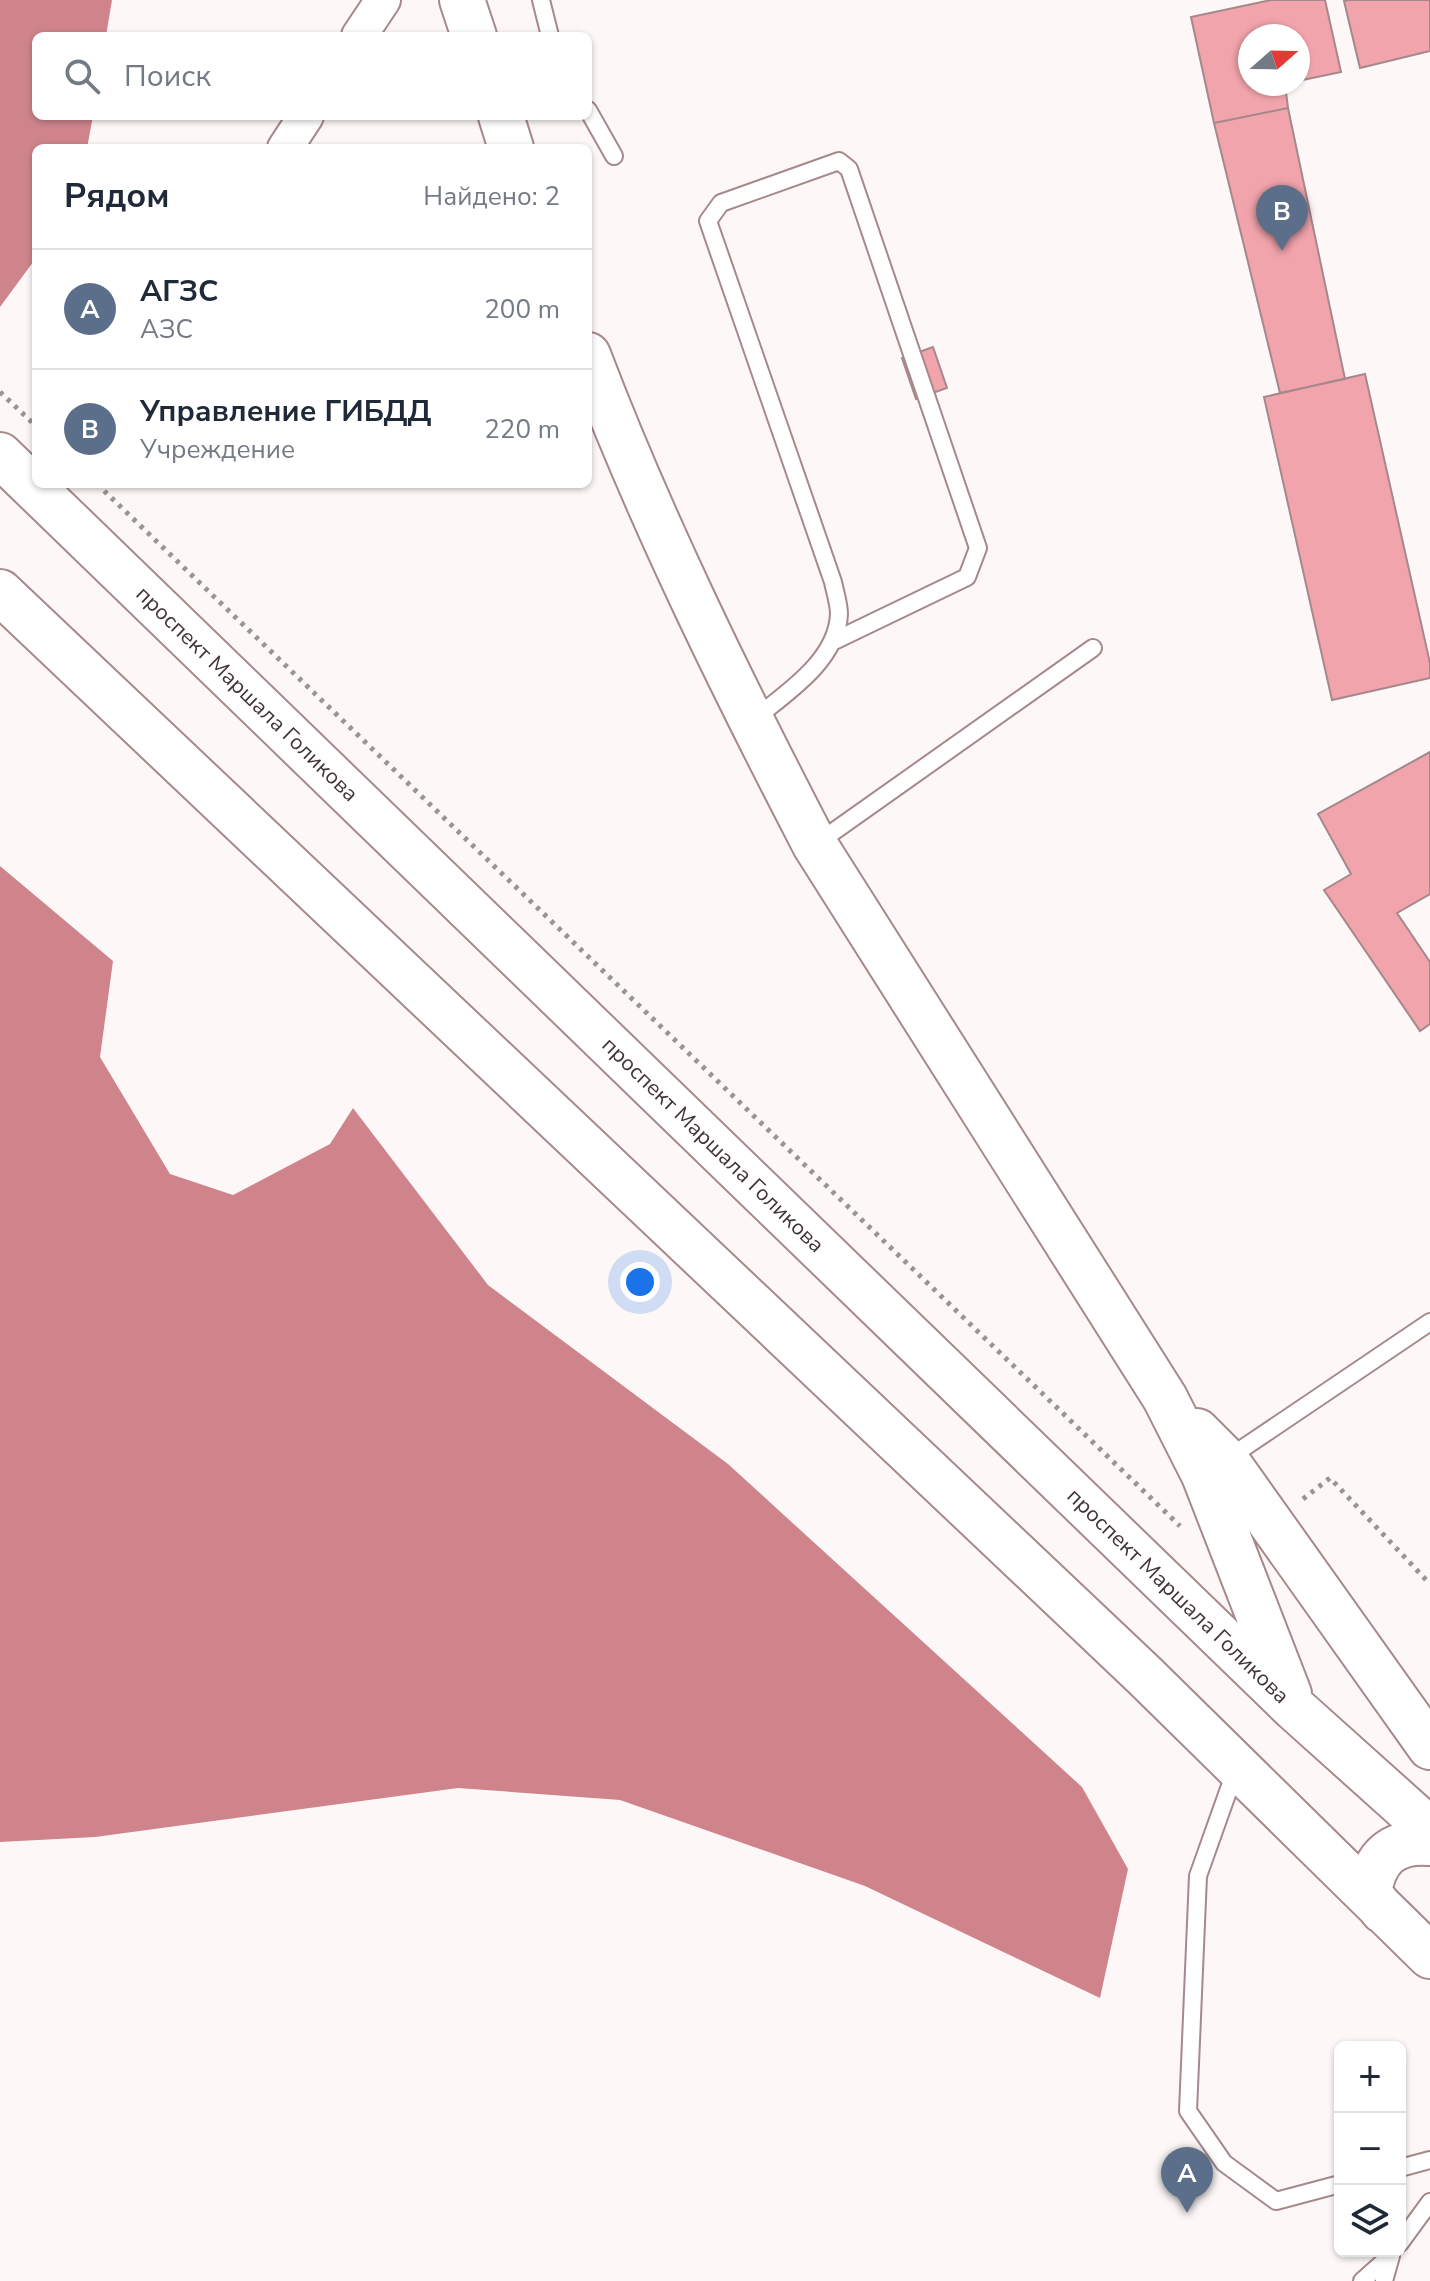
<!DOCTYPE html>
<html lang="ru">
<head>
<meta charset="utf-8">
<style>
	:root { --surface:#fff; --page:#f6f6f7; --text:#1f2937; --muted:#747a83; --line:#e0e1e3; --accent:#db2777 }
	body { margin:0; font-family:"Nunito Sans",sans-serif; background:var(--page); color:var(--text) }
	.controls { position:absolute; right:24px; bottom:24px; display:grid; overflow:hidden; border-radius:12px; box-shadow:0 2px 6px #0004 }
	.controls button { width:72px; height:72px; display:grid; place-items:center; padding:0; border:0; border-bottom:2px solid var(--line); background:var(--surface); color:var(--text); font:40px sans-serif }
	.compass { position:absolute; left:1238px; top:24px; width:72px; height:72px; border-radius:50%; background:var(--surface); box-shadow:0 2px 6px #0004; rotate:70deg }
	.you { position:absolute; left:640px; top:1282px; width:28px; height:28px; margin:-20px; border:6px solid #fff; border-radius:50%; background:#1a73e8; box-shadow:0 0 0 12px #1a73e833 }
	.badge { display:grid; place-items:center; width:52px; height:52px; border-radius:50%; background:var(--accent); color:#fff; font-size:26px; font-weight:700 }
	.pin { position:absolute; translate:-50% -66px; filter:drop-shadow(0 2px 4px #0008) }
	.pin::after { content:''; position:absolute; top:42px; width:28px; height:24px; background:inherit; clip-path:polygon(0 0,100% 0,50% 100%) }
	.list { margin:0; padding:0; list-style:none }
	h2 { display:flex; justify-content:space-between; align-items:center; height:104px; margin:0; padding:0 32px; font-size:34px }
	h2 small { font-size:26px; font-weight:400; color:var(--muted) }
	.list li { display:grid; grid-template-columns:52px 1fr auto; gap:24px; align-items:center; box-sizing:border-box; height:120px; padding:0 32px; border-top:2px solid var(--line) }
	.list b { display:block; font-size:30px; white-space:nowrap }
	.list p { margin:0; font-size:26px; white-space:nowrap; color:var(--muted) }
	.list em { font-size:26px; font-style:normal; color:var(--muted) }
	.icon { flex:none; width:44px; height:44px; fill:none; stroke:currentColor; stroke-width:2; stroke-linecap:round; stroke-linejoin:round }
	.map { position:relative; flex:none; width:1430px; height:2281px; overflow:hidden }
	.search { position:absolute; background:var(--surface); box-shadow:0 2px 6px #0004; left:32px; top:32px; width:560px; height:88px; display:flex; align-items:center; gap:20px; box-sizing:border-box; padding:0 28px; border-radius:12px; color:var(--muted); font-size:30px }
	.panel { position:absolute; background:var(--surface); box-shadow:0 2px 6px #0004; left:32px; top:144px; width:560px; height:344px; border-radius:12px }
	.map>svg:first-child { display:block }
	.water { fill:#cf848c }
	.building { fill:#f2a4ac; stroke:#a5888b; stroke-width:2 }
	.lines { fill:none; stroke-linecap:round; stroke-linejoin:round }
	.lane-casing { stroke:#a6898b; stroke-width:20 }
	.street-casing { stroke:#a6898b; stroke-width:38 }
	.primary-casing { stroke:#a6898b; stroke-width:48 }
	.path { stroke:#9c9393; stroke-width:5; stroke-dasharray:4 6; stroke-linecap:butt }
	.lane { stroke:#fff; stroke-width:16 }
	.street { stroke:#fff; stroke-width:34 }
	.primary { stroke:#fff; stroke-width:44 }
	.labels { text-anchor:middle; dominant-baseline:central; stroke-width:6; stroke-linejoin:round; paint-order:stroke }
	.street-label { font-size:22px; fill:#423536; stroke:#fff }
</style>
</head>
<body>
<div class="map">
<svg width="1430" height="2281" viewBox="0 0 1430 2281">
	<rect width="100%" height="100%" fill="#fdf7f7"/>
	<path class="water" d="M0,0H112L106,36H36V116H93L87,148H36V258L0,307Z
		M0,866L113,961L100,1057L170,1174L233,1195L330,1144L353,1108L488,1285L728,1464L1082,1787L1128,1869L1100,1998L865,1886L620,1800L458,1788L95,1837L0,1842Z"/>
	<path class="building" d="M1271,0H1325L1341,72L1298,81V36H1250V84H1285L1288,108L1214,123L1191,17Z
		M1349,0H1430V51L1360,68L1344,1Z
		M1288,108L1345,379L1280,393L1214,123Z
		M933,347L947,388L916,399L902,358Z
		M1365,374L1430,663V678L1332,700L1264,397Z
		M1430,752V894L1397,913L1430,962V1024L1420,1031L1324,890L1351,874L1318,814Z"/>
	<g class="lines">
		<defs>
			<path id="lane" d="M541,0L550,36
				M588,110L614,156
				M753,720C786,693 837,661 839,614C839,604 835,592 833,582L708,221L721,203L839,161L849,169L978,548L967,577L832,642
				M816,844L1093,648
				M1227,1459L1430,1322
				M1236,1769L1198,1876L1188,2111L1224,2163L1276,2201L1340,2184
				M1400,2168L1430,2160
				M1400,2243L1430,2202
				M1362,2281L1389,2257
				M1384,2281L1391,2256"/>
			<path id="street" d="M359,36L383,0
				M285,148L306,116"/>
			<path id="primary" d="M462,0L474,36
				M501,116L511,148
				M588,355C651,521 733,687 815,845L1165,1398L1204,1475L1289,1694
				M0,455L1294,1708L1430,1830
				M0,592L1144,1675L1430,1956
				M1197,1431L1226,1460L1430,1747
				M1383,1911L1369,1893C1374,1857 1393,1840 1430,1843"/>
		</defs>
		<use href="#lane" class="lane-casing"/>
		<use href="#street" class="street-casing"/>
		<use href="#primary" class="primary-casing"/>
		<path class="path" d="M0,392L36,426
			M97,484L1180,1526
			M1303,1499L1330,1478L1430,1584"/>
		<use href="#lane" class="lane"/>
		<use href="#street" class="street"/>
		<use href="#primary" class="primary"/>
	</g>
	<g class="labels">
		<g class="street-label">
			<text transform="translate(247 694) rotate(44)">проспект Маршала Голикова</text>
			<text transform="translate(713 1145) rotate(44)">проспект Маршала Голикова</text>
			<text transform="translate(1178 1596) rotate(44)">проспект Маршала Голикова</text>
		</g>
	</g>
</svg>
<div class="controls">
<button>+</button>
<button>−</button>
<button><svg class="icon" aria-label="layers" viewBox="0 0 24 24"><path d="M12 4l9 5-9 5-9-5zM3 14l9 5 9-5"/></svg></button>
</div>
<svg class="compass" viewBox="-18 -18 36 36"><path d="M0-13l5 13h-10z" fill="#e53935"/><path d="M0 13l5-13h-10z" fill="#747a83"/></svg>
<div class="you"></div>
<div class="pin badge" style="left:1187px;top:2213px;background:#5c6f8a">A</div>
<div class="pin badge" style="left:1282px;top:251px;background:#5c6f8a">B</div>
<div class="search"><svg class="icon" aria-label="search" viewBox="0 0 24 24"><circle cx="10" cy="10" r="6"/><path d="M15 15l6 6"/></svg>Поиск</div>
<section class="panel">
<h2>Рядом<small>Найдено: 2</small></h2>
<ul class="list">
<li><span class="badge" style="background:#5c6f8a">A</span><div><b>АГЗС</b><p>АЗС</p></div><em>200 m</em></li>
<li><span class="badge" style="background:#5c6f8a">B</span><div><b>Управление ГИБДД</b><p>Учреждение</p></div><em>220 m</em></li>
</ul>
</section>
</div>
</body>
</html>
